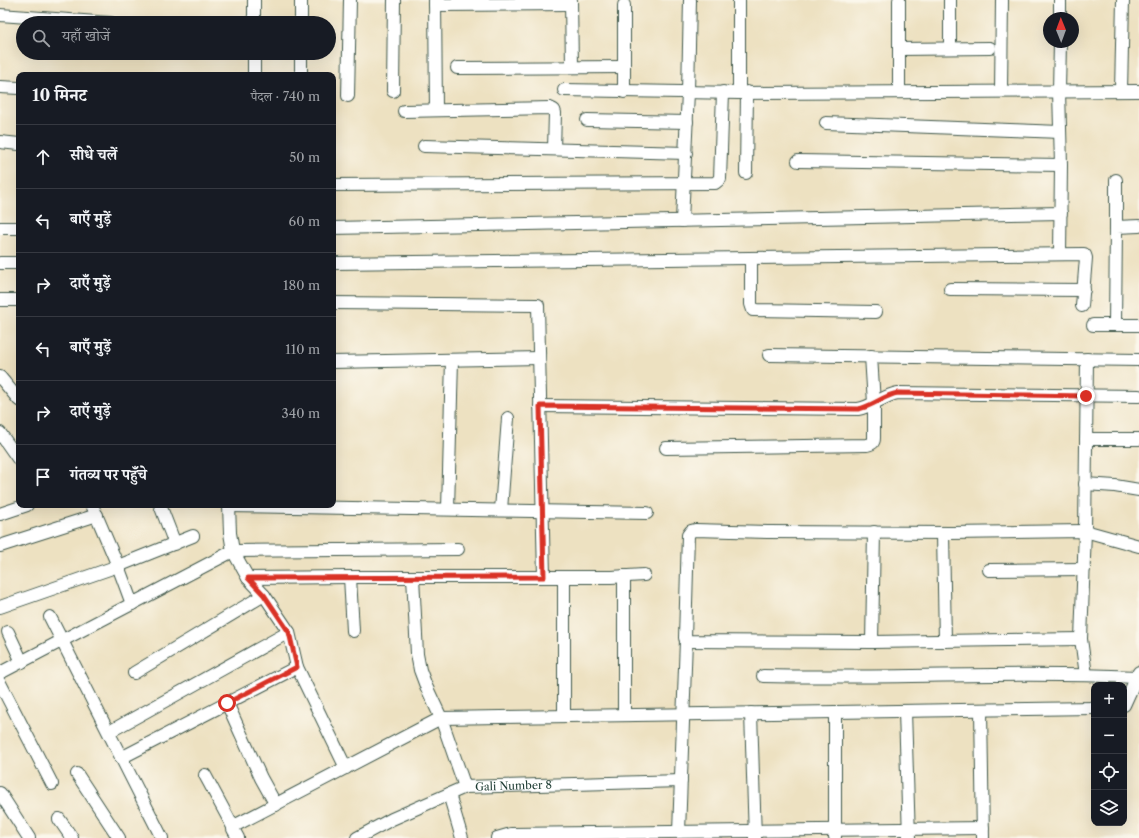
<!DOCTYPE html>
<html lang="hi">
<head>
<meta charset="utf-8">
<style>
	:root { --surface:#171b24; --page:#20242c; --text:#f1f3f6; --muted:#9ea1a6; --line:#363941 }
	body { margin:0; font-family:"Libre Caslon Text","Noto Serif Devanagari",serif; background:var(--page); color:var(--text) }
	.controls { position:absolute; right:12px; bottom:12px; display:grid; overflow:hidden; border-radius:8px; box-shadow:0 4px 16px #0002 }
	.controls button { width:36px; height:36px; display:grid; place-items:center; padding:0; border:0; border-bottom:1px solid var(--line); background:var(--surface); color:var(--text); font:20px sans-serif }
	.compass { position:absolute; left:1043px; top:12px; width:36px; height:36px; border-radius:50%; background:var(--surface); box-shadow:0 4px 16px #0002; rotate:359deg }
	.stop { position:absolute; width:12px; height:12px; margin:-9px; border:3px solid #d93025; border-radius:50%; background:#fff }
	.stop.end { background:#d93025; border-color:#fff; box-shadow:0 1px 4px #0008 }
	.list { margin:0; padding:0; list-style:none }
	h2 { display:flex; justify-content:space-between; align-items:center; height:52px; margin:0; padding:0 16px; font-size:17px }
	h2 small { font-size:13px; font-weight:400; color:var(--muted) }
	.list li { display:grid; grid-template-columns:26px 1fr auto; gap:12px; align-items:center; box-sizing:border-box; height:64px; padding:0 16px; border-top:1px solid var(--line) }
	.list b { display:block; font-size:15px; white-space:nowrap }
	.list em { font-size:13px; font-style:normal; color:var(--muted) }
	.icon { flex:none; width:22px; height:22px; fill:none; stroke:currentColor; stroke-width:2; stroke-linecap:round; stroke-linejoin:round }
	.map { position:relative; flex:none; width:1139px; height:838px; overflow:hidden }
	.search { position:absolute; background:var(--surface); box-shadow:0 4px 16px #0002; left:16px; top:16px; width:320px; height:44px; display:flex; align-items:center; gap:10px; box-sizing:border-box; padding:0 14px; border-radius:22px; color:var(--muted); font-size:15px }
	.panel { position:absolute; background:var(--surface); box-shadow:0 4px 16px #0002; left:16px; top:72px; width:320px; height:436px; border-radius:8px }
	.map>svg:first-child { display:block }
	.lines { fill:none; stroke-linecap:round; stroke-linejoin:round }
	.minor-casing { stroke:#3e5649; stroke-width:14 }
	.minor { stroke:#fff; stroke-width:12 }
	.route { stroke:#d93025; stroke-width:5 }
	.labels { text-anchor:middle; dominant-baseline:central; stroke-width:3.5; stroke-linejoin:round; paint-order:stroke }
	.street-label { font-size:11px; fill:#1f3d34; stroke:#fbf7ec }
</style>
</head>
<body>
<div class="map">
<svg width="1139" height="838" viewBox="0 0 1139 838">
	<rect width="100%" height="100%" fill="#fbf7ec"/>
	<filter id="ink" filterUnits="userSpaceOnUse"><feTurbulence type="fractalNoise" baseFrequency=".025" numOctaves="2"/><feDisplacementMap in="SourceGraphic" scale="8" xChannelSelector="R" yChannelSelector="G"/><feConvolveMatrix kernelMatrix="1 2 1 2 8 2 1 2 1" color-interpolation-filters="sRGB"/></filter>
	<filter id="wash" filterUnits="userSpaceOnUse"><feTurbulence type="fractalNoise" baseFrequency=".012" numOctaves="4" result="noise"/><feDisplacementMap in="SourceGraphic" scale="16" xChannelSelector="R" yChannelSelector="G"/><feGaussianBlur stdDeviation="0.9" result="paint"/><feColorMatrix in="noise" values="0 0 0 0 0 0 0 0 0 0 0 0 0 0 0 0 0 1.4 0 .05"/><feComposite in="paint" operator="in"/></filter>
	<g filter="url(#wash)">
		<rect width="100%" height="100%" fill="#ede1c1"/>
	</g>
	<g filter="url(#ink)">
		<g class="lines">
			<defs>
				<g id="minor">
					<path d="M254,0V23"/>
					<path d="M301,0V23"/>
					<path d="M435,0L436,110"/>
					<path d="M571,0L572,67"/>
					<path d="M739,0V93"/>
					<path d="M899,0V92"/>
					<path d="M950,0V48"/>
					<path d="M435,5L571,4"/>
					<path d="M624,5V92"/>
					<path d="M0,15L111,23"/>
					<path d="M1060,18V0"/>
					<path d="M1060,42L1059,91L1061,165L1060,254"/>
					<path d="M899,49L990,48"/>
					<path d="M301,53V75"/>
					<path d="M457,68L624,67"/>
					<path d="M254,75V53"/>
					<path d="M0,87L19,88"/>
					<path d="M564,90L739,93L1139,91"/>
					<path d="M393,91L394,0"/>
					<path d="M1001,91L1002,0"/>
					<path d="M1121,91L1123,0"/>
					<path d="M348,96L350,0"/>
					<path d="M404,111L550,108L554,110L555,113L554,149"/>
					<path d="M587,120L687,122"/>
					<path d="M826,123L1060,132"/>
					<path d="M0,142L19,144"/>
					<path d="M424,146L686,153"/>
					<path d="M798,161L1061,165"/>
					<path d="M746,173L747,92"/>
					<path d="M333,185L715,183L720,179L723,92"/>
					<path d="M682,221L688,92L690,0"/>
					<path d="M1116,227V180"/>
					<path d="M0,228H19"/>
					<path d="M333,228L1061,213"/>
					<path d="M751,258V304L753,310L876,312"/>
					<path d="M0,263H19"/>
					<path d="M333,263L1084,254L1085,255L1086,258L1082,306"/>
					<path d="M950,289L1084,290"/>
					<path d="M0,300H19"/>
					<path d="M333,303L538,305L544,577"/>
					<path d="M1093,325H1139"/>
					<path d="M1115,325L1116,227L1139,226"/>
					<path d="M769,355L1139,360"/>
					<path d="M333,362L539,358"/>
					<path d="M0,377L19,400"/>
					<path d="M540,406L858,409C872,407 884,395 898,393L1139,396"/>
					<path d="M0,433L19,460"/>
					<path d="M1086,439H1139"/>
					<path d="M666,448L867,445C872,444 874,443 874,438V403L871,356"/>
					<path d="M1085,484L1115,486L1139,490"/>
					<path d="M92,505L118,566L132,604"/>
					<path d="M160,505L175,544"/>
					<path d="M229,505L230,533L233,551L248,578L264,595L289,632L297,667L346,768"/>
					<path d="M229,506L647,513"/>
					<path d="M448,509L452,360"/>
					<path d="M501,510L508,418"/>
					<path d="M0,514L27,505"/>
					<path d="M943,533L945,641"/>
					<path d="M0,546L97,515"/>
					<path d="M989,570L1084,569"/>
					<path d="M350,577L353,631"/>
					<path d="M413,577L417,654L420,670L426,686L441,718L465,787"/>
					<path d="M248,578L350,577H611L644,575"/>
					<path d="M0,607L118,566L193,536"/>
					<path d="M50,617L162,838"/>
					<path d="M8,632L22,662"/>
					<path d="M1081,639L872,642L688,641L685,638L688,535L691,531L695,530L768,532L951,533L1085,531L1139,546"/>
					<path d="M872,642L874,532"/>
					<path d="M0,673L233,551L458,549"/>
					<path d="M134,673L264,595"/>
					<path d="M1086,675L1081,639L1085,531L1087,359"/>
					<path d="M763,676C887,679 1012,671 1136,677"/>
					<path d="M0,683L52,784"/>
					<path d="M227,703L261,778L276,805"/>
					<path d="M1124,705L1139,672"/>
					<path d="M981,710L983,838"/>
					<path d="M905,711L909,838"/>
					<path d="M835,712V837"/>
					<path d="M751,713L755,838"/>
					<path d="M624,715V576"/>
					<path d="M564,716V577"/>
					<path d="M109,732L289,632"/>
					<path d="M121,758L297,667"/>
					<path d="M77,774L119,838"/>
					<path d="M205,775L233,827"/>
					<path d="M0,793L29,838"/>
					<path d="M449,794L462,838"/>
					<path d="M59,819L72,838"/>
					<path d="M679,832L686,640"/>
					<path d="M238,838L233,829L234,826L441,718L1094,708"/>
					<path id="s1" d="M357,838L392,819L465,787L681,781"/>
					<path d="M497,838L511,834L983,828"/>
				</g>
			</defs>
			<use href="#minor" class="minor-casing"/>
			<use href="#minor" class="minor"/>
		</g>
	</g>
	<g class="lines" filter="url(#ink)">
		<path class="route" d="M227,703L297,667L289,632L264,595L248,578L544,577L540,406L858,409C872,407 884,395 898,393L1086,396"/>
	</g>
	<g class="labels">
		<g class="street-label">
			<text stroke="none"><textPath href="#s1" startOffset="168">Gali Number 8</textPath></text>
		</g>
	</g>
</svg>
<div class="controls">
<button>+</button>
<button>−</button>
<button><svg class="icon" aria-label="locate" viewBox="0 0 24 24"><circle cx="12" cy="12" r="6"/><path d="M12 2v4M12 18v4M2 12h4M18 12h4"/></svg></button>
<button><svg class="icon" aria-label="layers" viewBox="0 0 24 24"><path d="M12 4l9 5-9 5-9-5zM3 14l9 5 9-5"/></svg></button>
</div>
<svg class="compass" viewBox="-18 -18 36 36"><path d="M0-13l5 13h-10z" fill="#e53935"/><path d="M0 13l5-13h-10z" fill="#9ea1a6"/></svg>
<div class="stop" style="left:227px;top:703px"></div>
<div class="stop end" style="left:1086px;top:396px"></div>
<div class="search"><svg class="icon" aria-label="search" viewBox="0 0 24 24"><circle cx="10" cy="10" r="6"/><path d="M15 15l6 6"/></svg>यहाँ खोजें</div>
<section class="panel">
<h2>10 मिनट<small>पैदल · 740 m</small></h2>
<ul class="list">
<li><svg class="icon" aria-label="ahead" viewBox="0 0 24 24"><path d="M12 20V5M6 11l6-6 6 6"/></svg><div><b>सीधे चलें</b></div><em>50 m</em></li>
<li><svg class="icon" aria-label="left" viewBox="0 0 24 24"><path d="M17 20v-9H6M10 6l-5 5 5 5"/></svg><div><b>बाएँ मुड़ें</b></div><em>60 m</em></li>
<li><svg class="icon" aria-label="right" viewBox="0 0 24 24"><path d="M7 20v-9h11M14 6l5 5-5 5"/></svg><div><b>दाएँ मुड़ें</b></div><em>180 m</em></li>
<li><svg class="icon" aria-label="left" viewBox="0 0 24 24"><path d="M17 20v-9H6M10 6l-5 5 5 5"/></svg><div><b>बाएँ मुड़ें</b></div><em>110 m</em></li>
<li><svg class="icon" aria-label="right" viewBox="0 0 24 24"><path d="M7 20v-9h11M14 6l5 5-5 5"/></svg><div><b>दाएँ मुड़ें</b></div><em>340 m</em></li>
<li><svg class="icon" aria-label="arrive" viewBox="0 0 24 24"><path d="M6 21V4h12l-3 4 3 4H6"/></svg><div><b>गंतव्य पर पहुँचे</b></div></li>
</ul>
</section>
</div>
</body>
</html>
